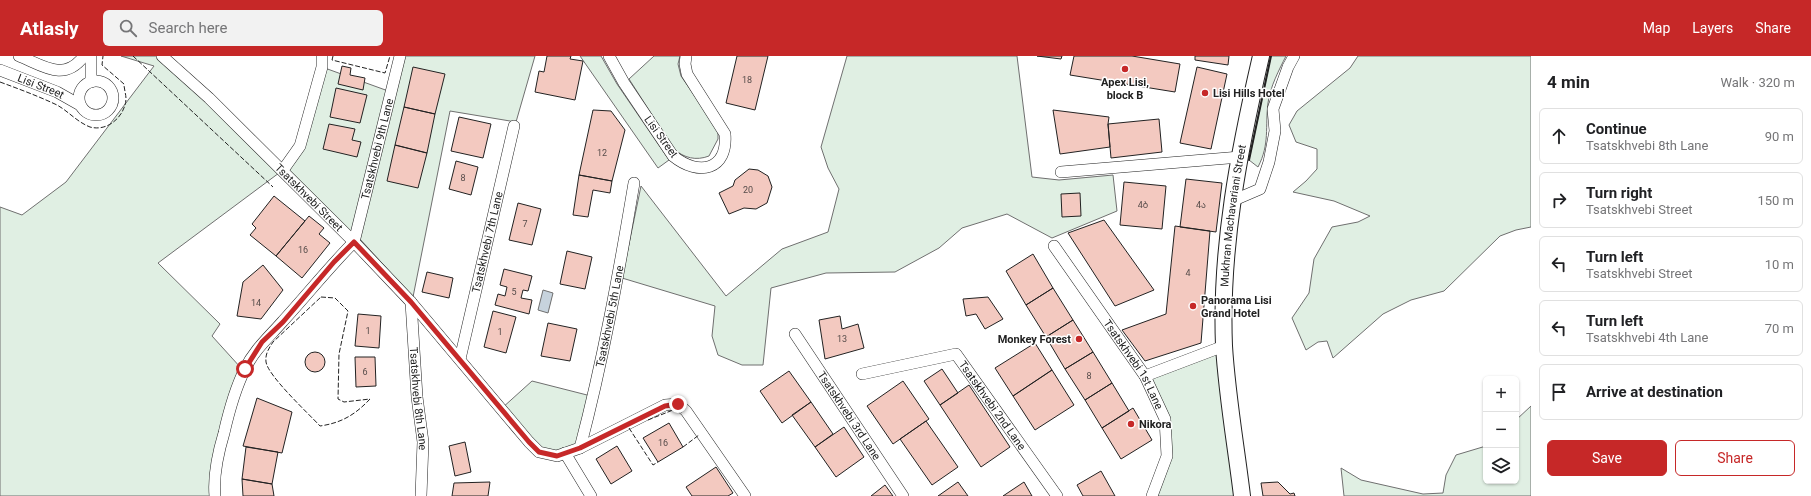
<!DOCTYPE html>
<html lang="en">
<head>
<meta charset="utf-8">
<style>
	:root { --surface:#fff; --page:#f2f2f2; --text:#202124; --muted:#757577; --line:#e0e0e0; --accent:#c62828 }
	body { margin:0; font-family:Roboto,"Noto Sans Georgian",sans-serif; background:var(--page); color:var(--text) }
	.controls { position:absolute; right:12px; bottom:12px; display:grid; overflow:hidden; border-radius:6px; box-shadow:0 1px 3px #0004 }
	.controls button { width:36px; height:36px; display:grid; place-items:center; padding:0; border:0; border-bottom:1px solid var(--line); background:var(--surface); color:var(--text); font:20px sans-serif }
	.stop { position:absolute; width:12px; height:12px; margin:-9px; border:3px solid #c62828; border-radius:50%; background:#fff }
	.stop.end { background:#c62828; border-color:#fff; box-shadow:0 1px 4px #0008 }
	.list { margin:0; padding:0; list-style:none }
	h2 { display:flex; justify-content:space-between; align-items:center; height:52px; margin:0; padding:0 16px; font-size:17px }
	h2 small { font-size:13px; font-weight:400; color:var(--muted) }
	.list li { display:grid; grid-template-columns:26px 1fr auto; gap:12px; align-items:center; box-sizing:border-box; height:56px; margin:0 8px 8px; padding:0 8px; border:1px solid var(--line); border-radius:6px }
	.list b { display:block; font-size:15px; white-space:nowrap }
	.list p { margin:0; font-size:13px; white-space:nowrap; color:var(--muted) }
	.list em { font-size:13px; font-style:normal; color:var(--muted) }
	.actions { display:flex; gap:8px; padding:12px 16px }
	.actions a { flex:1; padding:9px 0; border:1px solid var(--accent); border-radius:6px; text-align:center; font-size:14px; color:var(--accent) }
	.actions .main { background:var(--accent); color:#fff }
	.icon { flex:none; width:22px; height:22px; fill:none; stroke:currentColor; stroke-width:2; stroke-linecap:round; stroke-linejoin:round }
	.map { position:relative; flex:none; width:1531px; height:440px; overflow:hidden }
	header { display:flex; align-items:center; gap:24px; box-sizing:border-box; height:56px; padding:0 20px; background:var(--accent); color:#fff }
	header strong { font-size:19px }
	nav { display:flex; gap:22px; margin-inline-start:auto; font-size:14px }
	.search { width:280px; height:36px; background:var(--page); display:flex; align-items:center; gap:10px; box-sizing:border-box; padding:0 14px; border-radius:6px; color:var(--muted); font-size:15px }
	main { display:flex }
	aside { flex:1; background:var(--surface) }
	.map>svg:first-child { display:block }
	.green { fill:#e0efe3; stroke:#6f6f6f }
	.water { fill:#c7d3dd; stroke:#6f6f6f }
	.building { fill:#f3c9c0; stroke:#222 }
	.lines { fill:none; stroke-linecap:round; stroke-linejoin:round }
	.street-casing { stroke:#222; stroke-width:12 }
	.secondary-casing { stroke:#222; stroke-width:18 }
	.street { stroke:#fff; stroke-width:11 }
	.secondary { stroke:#fff; stroke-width:16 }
	.fence { stroke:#222; stroke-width:1; stroke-dasharray:5 2; stroke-linecap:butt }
	.wall { stroke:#222; stroke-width:2 }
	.route { stroke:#c62828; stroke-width:5 }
	.poi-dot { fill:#c62828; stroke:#fff; stroke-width:1.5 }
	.labels { text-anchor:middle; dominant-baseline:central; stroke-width:3; stroke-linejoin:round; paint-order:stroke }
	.number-label { font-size:9px; fill:#564c4a }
	.poi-label { font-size:11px; font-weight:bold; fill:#222; stroke:#fff; text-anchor:start }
	.street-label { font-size:11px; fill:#222; stroke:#fff }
</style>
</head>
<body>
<header>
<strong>Atlasly</strong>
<div class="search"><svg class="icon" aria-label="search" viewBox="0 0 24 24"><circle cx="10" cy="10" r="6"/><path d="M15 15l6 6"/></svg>Search here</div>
<nav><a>Map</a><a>Layers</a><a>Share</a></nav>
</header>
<main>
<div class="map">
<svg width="1531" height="440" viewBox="0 0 1531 440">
	<rect width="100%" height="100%" fill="#fff"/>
	<path class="green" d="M121,0H162L283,114L300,90L322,11L391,36L354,186L283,114L158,207L220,268L212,280L241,312L215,440H0V151L22,159L66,126L154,10Z
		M405,0H535L516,66L450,55L413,241L359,182Z
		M580,0H601L617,28L669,104L658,112Z
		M654,0H680L678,8L681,20L718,74V83L709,100C696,105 684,102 674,93L629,23Z
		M847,0H1017L1032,121L1059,124L1113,119L1117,155L1052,182L1007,158L962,172L939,192L895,216L826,217L771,232L763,309H742L718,299L712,280L715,250L622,222L641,130L726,240L782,193L828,176L839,133L828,112L821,91Z
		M1271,0H1286C1279,14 1270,31 1268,47C1265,71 1270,88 1258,111L1249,104Z
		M1358,0H1531V171L1516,174L1500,180L1444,235L1411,244L1383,258L1333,302L1327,285L1318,286L1306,294L1292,262L1309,237L1314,203L1332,171L1358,166L1370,160L1334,145L1293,136L1306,125L1317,113V93L1296,86L1289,69L1297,55L1350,12Z
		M1224,290L1241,440H1152L1167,400L1165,363L1145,320Z
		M532,325L591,340L580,392L548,399L501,353Z
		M1531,350V440H1344L1341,412L1361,424L1423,438L1443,437L1446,419L1456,399L1486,390V425H1516V364Z"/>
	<path class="water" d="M543,234L553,237L548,257L538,254Z"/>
	<path class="building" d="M547,0H571L570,3L583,5L575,44L535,36L539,15L544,16Z
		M737,0H768L755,54L726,47Z
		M1037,0H1062L1061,3Z
		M1074,0H1132L1180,8L1175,36L1070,19Z
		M1195,0H1229L1228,9L1195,4Z
		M342,10L351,12L350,19L365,22L363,34L338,28Z
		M413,11L445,18L435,58L404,51Z
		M1197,11L1227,18L1211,93L1180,87Z
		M336,32L367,39L360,67L330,61Z
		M404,51L435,58L427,97L395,89Z
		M593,54L611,55L625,74L612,125L579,119Z
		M1053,54L1109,61L1108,68L1110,91L1060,98Z
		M459,61L491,68L483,102L451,95Z
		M1159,63L1162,96L1111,102L1108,68Z
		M329,68L355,73L352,84L361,86L357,101L323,93Z
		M395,89L427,97L418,132L387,125Z
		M456,105L478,111L471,139L449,133Z
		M749,113L758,114L768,120L772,131L767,147L756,153L744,152L729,158L719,137L733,130L735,124Z
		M579,119L612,125L610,137L593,134L588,161L573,159Z
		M1186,123L1222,127L1216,176L1180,171Z
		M1124,126L1166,130L1162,173L1120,169Z
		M1080,137L1081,160L1062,161L1061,138Z
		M274,140L305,165L276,200L250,179L256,172L252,168Z
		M518,147L541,153L532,189L509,184Z
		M309,160L324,172L319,178L330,187L302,222L276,200Z
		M1104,164L1154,234L1115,250L1068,177Z
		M1175,170L1210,175L1201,287L1145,305L1122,274L1166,258Z
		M567,195L592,201L585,233L560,228Z
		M1033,198L1053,232L1026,249L1006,215Z
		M263,209L283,234L261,263L237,260L243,226Z
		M504,213L532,220L528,235L523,234L521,242L532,244L529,258L495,249L498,238L505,240L507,231L500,229Z
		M427,216L453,222L449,242L422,236Z
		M1053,232L1073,264L1046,281L1026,249Z
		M988,241L1003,263L985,273L976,258L966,260L963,243Z
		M493,255L516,261L506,297L484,291Z
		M358,258L381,260L379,292L355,290Z
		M840,260L842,273L858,268L864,292L825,303L819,264Z
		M1073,264L1093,296L1065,313L1046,281Z
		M548,267L577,273L570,305L541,300Z
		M1035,287L1052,314L1013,340L995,312Z
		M1093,296L1112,327L1085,344L1065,313Z
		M305 306a10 10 0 1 1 20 0a10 10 0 1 1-20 0Z
		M355,301H375L376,330L356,331Z
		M942,313L958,337L940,349L924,325Z
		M1052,314L1074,349L1035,374L1013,340Z
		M789,315L811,346L782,367L760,335Z
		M903,325L929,363L893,388L867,350Z
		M1112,327L1129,355L1102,372L1085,344Z
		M969,329L1010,391L981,411L940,349Z
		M257,342L292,356L282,397L243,390Z
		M811,346L833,378L815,391L792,359Z
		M1133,352L1152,384L1121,403L1102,372Z
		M926,365L958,411L932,429L900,383Z
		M669,367L683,391L658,406L643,382Z
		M844,371L864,401L836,421L815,391Z
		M465,386L471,416L455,420L449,390Z
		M617,390L632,415L611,428L596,403Z
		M246,391L278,396L272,428L242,423Z
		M716,411L733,437L728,440H692L686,431Z
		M1101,415L1115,440H1083L1077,429Z
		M242,423L272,428L274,440H243Z
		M490,426L488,440H452L454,427Z
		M958,426L968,440H938Z
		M1024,426L1032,440H1003Z
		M1278,426L1290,438L1294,437L1295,440H1263L1261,427Z
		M885,429L893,440H871Z"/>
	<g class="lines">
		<defs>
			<g id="street">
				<path d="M19,0C42,9 64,27 84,0"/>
				<path id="s1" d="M162,0L209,42L354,186L411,246L529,386L539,396L557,400L580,392L665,349L678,348L686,355L745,440"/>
				<path d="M609,0L624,27L673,100C699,121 728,114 725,78L687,18L685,8L686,0"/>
				<path id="s2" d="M0,14L57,36L80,49"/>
				<circle cx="96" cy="42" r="17"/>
				<path d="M91,26V0"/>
				<path d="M283,114L300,90L322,11V0"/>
				<path d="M1061,116L1240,101"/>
				<path d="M1232,145L1260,133L1269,106L1275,75L1273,53L1288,11L1294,0"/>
				<path id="s3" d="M1054,190L1145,320L1165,363L1167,400L1152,440"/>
				<path id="s4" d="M411,246L417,341L423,386L421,440"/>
				<path id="s5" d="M795,278L903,440"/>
				<path id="s6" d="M460,303L514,70"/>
				<path id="s7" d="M862,318L956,298L1057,440"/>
				<path d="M1145,320L1224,290"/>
				<path id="s8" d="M580,392C603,305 619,216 634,127"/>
				<path d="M565,397L591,440"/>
				<path id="s9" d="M215,440C213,419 218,397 224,377C229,355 235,333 245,313C254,294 269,281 283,265C307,239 329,211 354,186L400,0"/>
			</g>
			<g id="secondary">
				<path id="s10" d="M1242,440C1236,390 1227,340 1224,290C1220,192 1239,95 1261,0"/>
			</g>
		</defs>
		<use href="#street" class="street-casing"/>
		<use href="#secondary" class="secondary-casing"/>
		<use href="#street" class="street"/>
		<use href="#secondary" class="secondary"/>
		<path class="fence" d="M133,0L273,131
			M333,0L332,4L385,17L390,0
			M0,26C19,33 38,40 57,49C68,55 77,66 90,71C108,76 125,60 126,43C126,38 124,33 124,28L102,9L103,0
			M321,241L335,242L348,255L339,298L338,343L344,346L370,343C355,359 341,367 320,370C309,358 268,320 266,306C265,298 269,292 273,286Z
			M648,364L673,354L682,356
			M629,372L653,409L658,406
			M683,391L699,379"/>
		<path class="wall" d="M1249,104L1271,0"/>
	</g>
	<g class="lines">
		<path class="route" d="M245,313L262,286L283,266L334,206L354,186L411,246L529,386L539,396L557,400L580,392L665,350L678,348"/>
	</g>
	<g class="poi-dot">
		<circle cx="1125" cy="13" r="4"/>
		<circle cx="1205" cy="37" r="4"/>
		<circle cx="1193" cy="250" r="4"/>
		<circle cx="1079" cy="283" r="4"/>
		<circle cx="1131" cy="368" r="4"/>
	</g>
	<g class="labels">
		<g class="number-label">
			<text x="747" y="24">18</text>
			<text x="602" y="97">12</text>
			<text x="463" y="122">8</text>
			<text x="748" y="134">20</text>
			<text x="1143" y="149">4ბ</text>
			<text x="1201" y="149">4ა</text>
			<text x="525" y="168">7</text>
			<text x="303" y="194">16</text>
			<text x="1188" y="217">4</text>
			<text x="514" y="236">5</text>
			<text x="256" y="247">14</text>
			<text x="368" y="275">1</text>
			<text x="500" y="276">1</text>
			<text x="842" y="283">13</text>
			<text x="365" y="316">6</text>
			<text x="1089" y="320">8</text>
			<text x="663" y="387">16</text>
		</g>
		<g class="poi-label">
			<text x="1125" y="26" text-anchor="middle">Apex Lisi,<tspan x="1125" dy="13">block B</tspan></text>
			<text x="1213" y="37">Lisi Hills Hotel</text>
			<text x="1201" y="244">Panorama Lisi<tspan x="1201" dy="13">Grand Hotel</tspan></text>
			<text x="1071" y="283" text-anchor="end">Monkey Forest</text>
			<text x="1139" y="368">Nikora</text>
		</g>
		<g class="street-label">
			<text stroke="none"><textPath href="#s2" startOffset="44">Lisi Street</textPath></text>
			<text transform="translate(661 81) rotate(54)">Lisi Street</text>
			<text stroke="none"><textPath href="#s9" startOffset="395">Tsatskhvebi 9th Lane</textPath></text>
			<text stroke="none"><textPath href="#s1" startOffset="204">Tsatskhvebi Street</textPath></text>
			<text stroke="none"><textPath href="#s10" startOffset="282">Mukhran Machavariani Street</textPath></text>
			<text stroke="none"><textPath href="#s6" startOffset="120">Tsatskhvebi 7th Lane</textPath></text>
			<text stroke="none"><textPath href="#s8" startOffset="135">Tsatskhvebi 5th Lane</textPath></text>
			<text stroke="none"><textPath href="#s3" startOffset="143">Tsatskhvebi 1st Lane</textPath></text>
			<text stroke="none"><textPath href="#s4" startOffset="97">Tsatskhvebi 8th Lane</textPath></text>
			<text stroke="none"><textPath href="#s7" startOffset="159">Tsatskhvebi 2nd Lane</textPath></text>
			<text stroke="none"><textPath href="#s5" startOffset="98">Tsatskhvebi 3rd Lane</textPath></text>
		</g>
	</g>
</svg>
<div class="controls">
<button>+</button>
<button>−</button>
<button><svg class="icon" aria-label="layers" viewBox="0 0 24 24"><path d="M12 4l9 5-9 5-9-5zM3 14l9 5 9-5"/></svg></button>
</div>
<div class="stop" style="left:245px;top:313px"></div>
<div class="stop end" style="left:678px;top:348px"></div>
</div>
<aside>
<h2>4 min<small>Walk · 320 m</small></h2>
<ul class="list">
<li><svg class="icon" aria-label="ahead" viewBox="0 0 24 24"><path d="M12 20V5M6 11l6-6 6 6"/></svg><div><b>Continue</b><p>Tsatskhvebi 8th Lane</p></div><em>90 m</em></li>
<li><svg class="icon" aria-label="right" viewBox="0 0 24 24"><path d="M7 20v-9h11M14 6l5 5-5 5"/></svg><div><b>Turn right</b><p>Tsatskhvebi Street</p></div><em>150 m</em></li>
<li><svg class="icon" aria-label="left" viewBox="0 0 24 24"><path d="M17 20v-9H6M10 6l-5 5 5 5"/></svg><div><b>Turn left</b><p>Tsatskhvebi Street</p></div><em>10 m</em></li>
<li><svg class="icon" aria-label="left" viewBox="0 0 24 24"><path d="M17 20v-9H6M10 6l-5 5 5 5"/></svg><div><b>Turn left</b><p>Tsatskhvebi 4th Lane</p></div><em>70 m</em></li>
<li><svg class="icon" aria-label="arrive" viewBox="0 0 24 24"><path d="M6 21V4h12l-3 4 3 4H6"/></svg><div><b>Arrive at destination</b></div></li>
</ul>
<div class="actions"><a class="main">Save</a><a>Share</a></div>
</aside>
</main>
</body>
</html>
